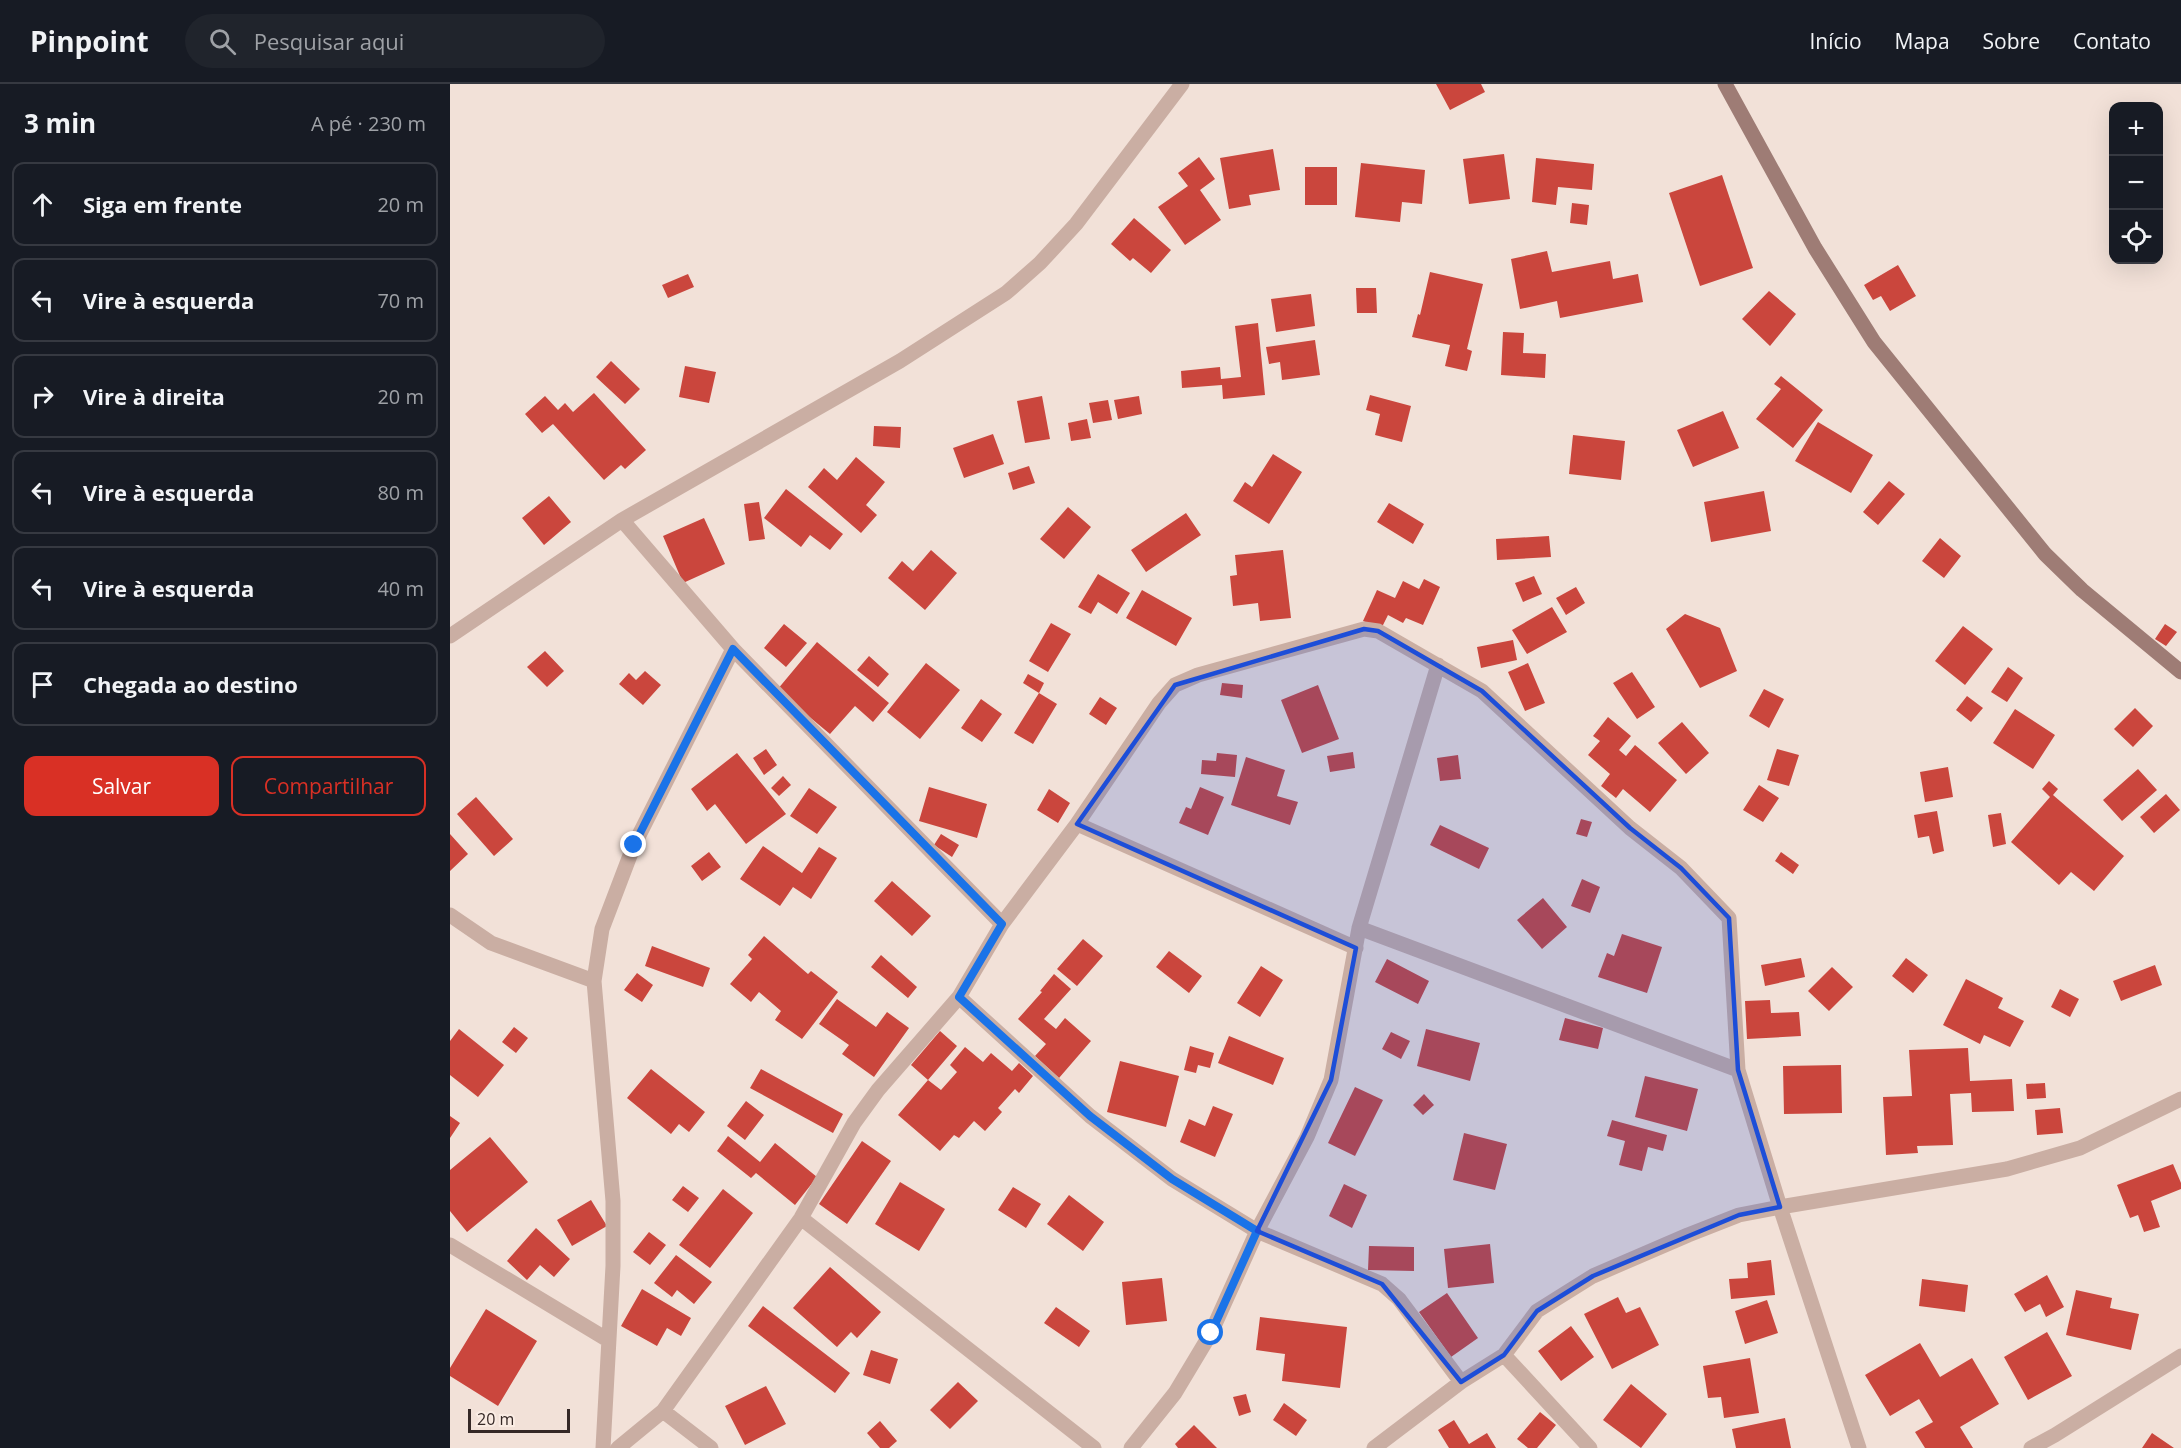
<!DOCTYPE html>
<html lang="pt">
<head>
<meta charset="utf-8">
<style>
	:root { --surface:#171b24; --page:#20242c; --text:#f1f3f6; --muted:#9ea1a6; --line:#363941; --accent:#d93025 }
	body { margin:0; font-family:"Open Sans",sans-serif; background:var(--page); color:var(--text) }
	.controls { position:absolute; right:18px; top:18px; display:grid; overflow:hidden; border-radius:12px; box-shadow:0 6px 24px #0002 }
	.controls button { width:54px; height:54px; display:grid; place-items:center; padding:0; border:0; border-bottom:2px solid var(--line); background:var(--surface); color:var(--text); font:30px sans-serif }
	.scale { position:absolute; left:18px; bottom:15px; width:102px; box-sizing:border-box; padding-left:6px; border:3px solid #352826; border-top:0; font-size:16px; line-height:21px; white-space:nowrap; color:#352826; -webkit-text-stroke:4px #faece4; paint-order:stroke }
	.stop { position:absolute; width:18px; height:18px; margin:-14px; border:4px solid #1a73e8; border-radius:50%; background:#fff }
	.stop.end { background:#1a73e8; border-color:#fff; box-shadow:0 2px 6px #0008 }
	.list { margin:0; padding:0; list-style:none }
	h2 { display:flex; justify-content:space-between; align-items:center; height:78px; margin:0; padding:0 24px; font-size:26px }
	h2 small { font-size:20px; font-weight:400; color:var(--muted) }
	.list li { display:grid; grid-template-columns:39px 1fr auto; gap:18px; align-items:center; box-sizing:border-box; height:84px; margin:0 12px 12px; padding:0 12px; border:2px solid var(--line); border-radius:12px }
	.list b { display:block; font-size:22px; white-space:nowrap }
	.list em { font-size:20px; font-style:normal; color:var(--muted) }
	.actions { display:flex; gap:12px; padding:18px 24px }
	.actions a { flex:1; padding:14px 0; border:2px solid var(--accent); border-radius:12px; text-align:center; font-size:21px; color:var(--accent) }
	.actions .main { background:var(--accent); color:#fff }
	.icon { flex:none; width:33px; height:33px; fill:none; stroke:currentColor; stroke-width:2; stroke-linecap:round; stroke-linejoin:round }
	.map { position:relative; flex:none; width:1731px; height:1364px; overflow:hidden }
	header { display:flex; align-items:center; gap:36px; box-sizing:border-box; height:84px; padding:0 30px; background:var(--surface); border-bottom:2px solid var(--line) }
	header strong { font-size:28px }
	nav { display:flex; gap:33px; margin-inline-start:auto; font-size:21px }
	.search { width:420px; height:54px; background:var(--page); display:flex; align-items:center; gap:15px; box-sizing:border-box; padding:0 21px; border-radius:33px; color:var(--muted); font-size:22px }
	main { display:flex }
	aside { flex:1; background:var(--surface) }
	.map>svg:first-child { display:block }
	.building { fill:#ca463d }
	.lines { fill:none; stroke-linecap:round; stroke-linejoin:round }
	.street { stroke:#caaea3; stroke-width:15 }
	.secondary { stroke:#9e7c75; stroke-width:15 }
	.route { stroke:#1a73e8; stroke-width:8 }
	.marked { fill:#1d4ed8; fill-opacity:0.2; stroke:#1d4ed8; stroke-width:4.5; stroke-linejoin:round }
</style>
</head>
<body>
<header>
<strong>Pinpoint</strong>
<div class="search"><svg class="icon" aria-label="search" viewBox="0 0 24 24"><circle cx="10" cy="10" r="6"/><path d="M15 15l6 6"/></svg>Pesquisar aqui</div>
<nav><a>Início</a><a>Mapa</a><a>Sobre</a><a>Contato</a></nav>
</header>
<main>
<aside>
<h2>3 min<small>A pé · 230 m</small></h2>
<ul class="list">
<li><svg class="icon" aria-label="ahead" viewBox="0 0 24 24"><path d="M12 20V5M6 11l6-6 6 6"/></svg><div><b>Siga em frente</b></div><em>20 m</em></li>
<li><svg class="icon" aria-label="left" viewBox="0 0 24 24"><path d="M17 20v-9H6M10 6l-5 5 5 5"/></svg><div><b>Vire à esquerda</b></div><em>70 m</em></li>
<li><svg class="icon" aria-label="right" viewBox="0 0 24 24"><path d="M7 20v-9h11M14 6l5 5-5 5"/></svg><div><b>Vire à direita</b></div><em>20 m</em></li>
<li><svg class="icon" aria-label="left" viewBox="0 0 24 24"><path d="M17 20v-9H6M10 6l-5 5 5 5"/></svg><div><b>Vire à esquerda</b></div><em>80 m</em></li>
<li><svg class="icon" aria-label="left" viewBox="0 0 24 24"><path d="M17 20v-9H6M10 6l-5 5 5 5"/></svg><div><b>Vire à esquerda</b></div><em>40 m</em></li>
<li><svg class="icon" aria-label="arrive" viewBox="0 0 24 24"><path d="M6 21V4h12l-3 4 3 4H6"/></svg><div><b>Chegada ao destino</b></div></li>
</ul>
<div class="actions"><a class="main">Salvar</a><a>Compartilhar</a></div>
</aside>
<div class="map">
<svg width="1731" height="1364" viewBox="0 0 1731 1364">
	<rect width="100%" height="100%" fill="#f2e1d8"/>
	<path class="building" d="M986,0H1031L1035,8L1000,26Z
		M823,65L830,106L799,111L801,121L779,125L770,74Z
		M1054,70L1060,115L1019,120L1013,75Z
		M749,73L765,95L750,106L771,136L735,161L708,123L738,102L728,89Z
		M1086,74L1144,80L1142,106L1108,103L1106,121L1082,118Z
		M911,79L975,86L972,120L952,118L950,138L905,133Z
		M855,83H887V121H855Z
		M1272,91L1303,184L1250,202L1219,109Z
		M1122,119L1139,121L1137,141L1120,139Z
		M684,134L721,166L701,189L683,174L680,177L661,160Z
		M1097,167L1102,188L1160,177L1163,195L1188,190L1193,218L1110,234L1107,217L1070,225L1061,175Z
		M1448,181L1466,212L1440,227L1431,212L1423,216L1414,201Z
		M980,188L1033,200L1017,265L1022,267L1017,287L995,282L1000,261L962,253L968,230L970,231Z
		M238,190L244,203L218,214L212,201Z
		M906,204H926L927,229H907Z
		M1319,207L1346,230L1320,262L1292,235Z
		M861,210L865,242L826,248L821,215Z
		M808,239L815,311L773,315L772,301L732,304L731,287L770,283L771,295L791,293L785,242Z
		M1053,248L1074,249L1073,269L1096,270L1095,294L1051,291Z
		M865,256L870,291L832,296L830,278L819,280L816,263Z
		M161,277L190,305L175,320L146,293Z
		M235,282L266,288L259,319L229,313Z
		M1331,292L1373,326L1343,364L1306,335L1331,305L1324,300Z
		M144,309L196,366L175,385L171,381L154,396L103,340L92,349L75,330L95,312L108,326L115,319L123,328Z
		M920,311L961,322L952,358L925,351L930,330L916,326Z
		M592,312L600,355L575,359L567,317Z
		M689,312L692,330L668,335L664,316Z
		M658,316L662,336L643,339L639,319Z
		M1273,327L1289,364L1243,383L1227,346Z
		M637,335L641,354L621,357L618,339Z
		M1368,338L1423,371L1401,409L1345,377Z
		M424,342L451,343L450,364L423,362Z
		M543,350L554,380L514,394L503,364Z
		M1123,351L1175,357L1171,396L1119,390Z
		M823,370L852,388L819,440L783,417L795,398L802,403Z
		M406,373L435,398L416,421L427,431L411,449L358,403L374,384L387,396Z
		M579,382L585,399L563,406L558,389Z
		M1439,397L1455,410L1428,441L1413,428Z
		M336,405L393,450L380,466L360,451L351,463L314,434Z
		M1314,407L1321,447L1261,458L1254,418Z
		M99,412L121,438L94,461L72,434Z
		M309,418L315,455L299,457L294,420Z
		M939,419L974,440L963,460L927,438Z
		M618,423L641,443L614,475L590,455Z
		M736,429L751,451L696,488L681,466Z
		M254,434L275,480L233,499L213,452Z
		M1099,452L1101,473L1047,476L1046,455Z
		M1490,454L1511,472L1494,494L1472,477Z
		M481,466L507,489L475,526L438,494L452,477L463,487Z
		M833,466L841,534L810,537L808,519L783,522L780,492L787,491L785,471Z
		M648,490L680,509L667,530L648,518L641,530L628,523Z
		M1084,492L1092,510L1073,518L1065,499Z
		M974,495L990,503L973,541L956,534L953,539L938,531L931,545L913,537L927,506L945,514L953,497L969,505Z
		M1126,503L1135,519L1116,531L1106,514Z
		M692,506L742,534L726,562L676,534Z
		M1102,523L1117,548L1077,570L1062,546Z
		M1235,530L1270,544L1287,587L1250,604L1216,545Z
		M601,539L621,550L598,588L579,577Z
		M334,540L357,559L336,583L314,564Z
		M1715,540L1727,548L1716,562L1705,555Z
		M1513,542L1543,565L1515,601L1485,577Z
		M1063,556L1067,576L1031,584L1027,563Z
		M367,558L439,619L423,638L405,622L380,650L327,606Z
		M95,567L114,587L97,603L77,583Z
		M419,572L439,590L428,603L407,586Z
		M476,579L510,606L470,655L437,628Z
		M1078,579L1095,619L1075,627L1058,588Z
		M1558,583L1573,594L1557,618L1541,608Z
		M195,587L211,601L193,621L169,600L179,589L186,596Z
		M1182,588L1205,623L1187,635L1163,599Z
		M578,590L594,599L589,609L573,599Z
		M772,599L793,601L792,614L770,611Z
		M868,601L889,655L852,669L831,616Z
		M1314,605L1334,615L1319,644L1299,632Z
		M589,609L607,620L583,660L564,649Z
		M1517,612L1533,624L1521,638L1506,626Z
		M650,613L667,624L656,641L639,630Z
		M531,615L552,630L532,658L511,644Z
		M1685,624L1703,642L1683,663L1664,645Z
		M1565,625L1605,651L1583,685L1543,659Z
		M1158,633L1181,652L1169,666L1176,672L1185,661L1227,696L1200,728L1173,705L1166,714L1151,702L1160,690L1138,671L1150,657L1143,652Z
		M1232,638L1259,669L1236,690L1208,659Z
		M316,665L327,681L314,691L303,674Z
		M1327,665L1349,671L1339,702L1317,696Z
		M903,668L905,684L880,688L877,672Z
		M287,669L336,730L296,760L265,720L257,727L241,705Z
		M767,669L787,671L785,693L751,690L752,676L766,677Z
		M1008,671L1011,695L990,697L987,674Z
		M796,673L835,686L827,712L848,718L840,741L781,721Z
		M1498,683L1503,713L1475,718L1470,688Z
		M1688,685L1707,706L1672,737L1653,716Z
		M333,692L341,701L329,712L321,704Z
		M1599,697L1608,705L1603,711L1674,772L1644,807L1621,788L1609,801L1561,758L1600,713L1592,705Z
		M1309,701L1329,714L1313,738L1293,726Z
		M479,703L537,720L527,754L469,737Z
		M750,703L774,713L758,751L729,739L736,723L741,725Z
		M359,704L387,723L367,750L340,732Z
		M599,705L620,719L608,739L587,726Z
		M1716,710L1730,726L1704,749L1690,733Z
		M26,713L63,755L44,772L7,730Z
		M1487,727L1494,767L1483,770L1479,752L1468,754L1464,731Z
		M1551,729L1556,760L1543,763L1538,731Z
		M1131,735L1142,738L1137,753L1126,750Z
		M990,741L1039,764L1029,785L980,761Z
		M0,750L18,770L0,787Z
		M491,750L509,761L502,773L484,761Z
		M313,762L352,789L369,763L387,774L361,815L343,803L330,822L290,795Z
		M259,768L271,783L252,797L241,782Z
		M1331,768L1349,781L1343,790L1325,777Z
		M1132,795L1150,803L1140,829L1121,822Z
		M442,797L481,832L462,852L424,817Z
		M1093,814L1117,843L1092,865L1067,836Z
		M1172,850L1212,863L1197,909L1148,893L1157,869L1164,872Z
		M314,852L358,890L361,887L388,908L352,955L325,936L331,927L309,908L301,918L280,900L302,875L298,871Z
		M633,855L653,872L627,902L607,885Z
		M202,862L260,884L253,903L195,882Z
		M719,867L752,892L739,909L706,883Z
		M431,871L467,903L458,914L421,883Z
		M1351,874L1355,893L1315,902L1311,881Z
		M1456,874L1478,891L1463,909L1442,892Z
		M937,875L979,897L968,920L925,898Z
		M1705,881L1712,901L1671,917L1663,897Z
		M811,882L833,896L810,933L787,919Z
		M1382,883L1403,903L1379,927L1358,907Z
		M187,889L203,901L192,918L174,906Z
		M604,890L621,905L594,935L606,945L615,934L641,957L609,994L585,972L596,960L568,935L592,908L590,907Z
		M1516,895L1553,914L1548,924L1574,937L1560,963L1534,951L1530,960L1493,941Z
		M1610,905L1629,915L1620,933L1601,923Z
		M387,915L426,943L437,928L459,944L424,993L392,970L399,961L369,940Z
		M1320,916L1321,929L1349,928L1351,952L1297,955L1295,917Z
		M1115,934L1153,944L1148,965L1109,956Z
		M64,943L78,954L66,969L52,958Z
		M9,945L54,981L28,1013L0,991V957Z
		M976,945L1030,959L1020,997L967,982Z
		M490,947L507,962L478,996L461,981Z
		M941,948L960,957L951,975L932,965Z
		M779,952L834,974L823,1001L768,979Z
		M740,962L764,969L760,984L748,981L746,989L734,986Z
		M515,963L533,978L541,969L562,987L569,979L583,992L569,1009L565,1005L548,1024L552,1028L535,1047L524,1037L509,1054L504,1051L490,1067L448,1031L478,996L491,1006L507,988L500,981Z
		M1518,964L1520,997L1562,995L1564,1027L1522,1028L1521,1009L1500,1010L1503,1061L1467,1062L1468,1069L1436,1071L1433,1013L1462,1012L1459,966Z
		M670,977L729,992L716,1043L657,1028Z
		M1391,981L1392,1029L1334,1030L1333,982Z
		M201,985L255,1028L239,1048L229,1040L221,1050L177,1014Z
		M311,985L393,1030L383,1049L300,1004Z
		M1195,992L1248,1005L1237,1047L1185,1033Z
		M1595,999L1596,1014L1577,1015L1576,1000Z
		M905,1003L933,1016L905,1072L878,1059Z
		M974,1010L984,1021L973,1031L963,1021Z
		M296,1017L314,1031L295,1056L277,1042Z
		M763,1022L783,1030L765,1073L730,1058L739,1035L755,1042Z
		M1610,1024L1613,1049L1587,1051L1585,1026Z
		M0,1032L10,1039L0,1054Z
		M1162,1036L1217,1051L1213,1067L1198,1063L1192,1087L1169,1081L1175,1057L1157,1052Z
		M1014,1049L1057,1060L1045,1106L1003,1096Z
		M278,1052L310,1078L325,1059L367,1093L345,1121L306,1089L301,1094L267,1067Z
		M40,1053L78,1098L17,1148L0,1127V1086Z
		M412,1057L441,1077L397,1140L369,1120Z
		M1723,1080L1731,1099V1105L1701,1117L1710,1143L1694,1148L1688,1131L1680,1134L1667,1101Z
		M450,1098L495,1125L469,1167L425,1140Z
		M894,1100L917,1111L902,1144L879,1132Z
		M233,1102L249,1114L238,1128L222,1116Z
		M563,1103L591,1120L576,1144L548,1126Z
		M273,1105L303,1129L260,1184L229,1161Z
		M619,1111L654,1138L633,1167L597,1140Z
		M141,1116L157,1142L122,1162L107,1136Z
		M86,1144L120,1175L104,1193L90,1181L77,1196L57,1177Z
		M199,1148L216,1161L200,1181L183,1168Z
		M1040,1160L1044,1199L998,1204L994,1165Z
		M919,1162L964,1163V1187L918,1186Z
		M226,1171L262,1198L244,1220L227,1206L222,1213L204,1199Z
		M1321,1176L1325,1211L1281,1215L1279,1195L1298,1194L1297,1179Z
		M380,1183L431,1228L407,1254L401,1248L387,1263L343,1224Z
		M1597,1191L1614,1223L1596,1233L1590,1220L1575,1228L1564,1210Z
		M712,1194L717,1237L676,1241L672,1198Z
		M1472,1195L1518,1201L1515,1228L1469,1222Z
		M192,1205L241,1234L231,1252L217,1244L207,1262L171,1242Z
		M1626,1206L1662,1214L1660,1224L1689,1230L1681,1266L1616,1251Z
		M997,1209L1028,1254L1001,1273L969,1228Z
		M1168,1213L1176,1229L1190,1223L1209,1261L1162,1285L1134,1230Z
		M1317,1216L1328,1249L1295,1260L1285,1227Z
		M313,1222L400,1289L385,1309L298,1242Z
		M606,1223L640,1247L629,1263L594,1239Z
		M36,1225L87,1257L48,1322L0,1292V1284Z
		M810,1233L897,1243L890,1304L832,1297L835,1270L806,1266Z
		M1121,1242L1144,1273L1111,1297L1088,1267Z
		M1597,1248L1622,1292L1578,1316L1554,1273Z
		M1470,1259L1490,1293L1522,1274L1549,1320L1510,1343L1523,1364H1475L1465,1348L1483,1338L1469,1315L1440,1332L1415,1291Z
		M421,1266L448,1275L440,1300L413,1291Z
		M1300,1274L1309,1329L1274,1334L1271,1313L1258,1314L1253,1282Z
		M508,1298L528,1317L500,1345L480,1326Z
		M1181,1300L1217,1330L1191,1364L1153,1336Z
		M316,1302L336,1340L295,1361L275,1322Z
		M796,1310L801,1328L789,1332L783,1313Z
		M834,1319L857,1336L846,1352L823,1336Z
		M1090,1328L1106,1341L1087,1364H1078L1067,1355Z
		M1335,1334L1341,1364H1286L1282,1345Z
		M1004,1336L1019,1360L1037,1349L1046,1364H999L988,1346Z
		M430,1337L447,1357L439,1364H430L417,1349Z
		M744,1341L767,1364H728L725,1360Z
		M1702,1349L1724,1364H1692Z"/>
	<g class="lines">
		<path class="street" d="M172,436L283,565L552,840
			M0,552L172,436L450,277L556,209L590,179L626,140L732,0
			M627,740L906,864
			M0,831L41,859L144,897
			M909,844L1288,986
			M509,913L640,1032L722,1095L807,1147L932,1200L949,1215L1011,1298
			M351,1134L644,1364
			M0,1161L158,1256
			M1054,1271L1140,1364
			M213,1327L261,1364
			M153,1364L163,1182V1117L144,897L152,845L184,761L283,565
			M168,1364L213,1327L351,1134L404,1039L428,1006L509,913L552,840L627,740L709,619L725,601L748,591L914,545L928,547L1032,607L1180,744L1231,784L1279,834L1288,986L1330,1123L1409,1364
			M681,1364L725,1309L761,1249L807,1147L857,1053L881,996L909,844L988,581
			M924,1364L1011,1298L1054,1271L1087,1227L1143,1192L1238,1151L1289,1131L1330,1123L1557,1085L1630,1064L1731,1015
			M1581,1364L1605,1351L1731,1272"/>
		<path class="secondary" d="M1275,0L1365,164L1424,258L1595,470L1632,506L1731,588"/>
	</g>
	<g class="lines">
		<path class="route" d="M184,761L283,565L552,840L509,913L640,1032L722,1095L807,1147L761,1249"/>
	</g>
	<path class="marked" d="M914,545L928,547L1032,607L1180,744L1231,784L1279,834L1288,986L1330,1123L1289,1131L1143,1192L1087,1227L1054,1271L1011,1298L932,1200L807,1147L881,996L906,864L627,740L725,601Z"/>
</svg>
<div class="controls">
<button>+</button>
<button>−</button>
<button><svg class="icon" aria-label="locate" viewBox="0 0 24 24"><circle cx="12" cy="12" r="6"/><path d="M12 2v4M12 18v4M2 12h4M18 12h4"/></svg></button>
</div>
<div class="scale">20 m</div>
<div class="stop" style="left:761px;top:1249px"></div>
<div class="stop end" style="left:184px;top:761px"></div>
</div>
</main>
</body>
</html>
